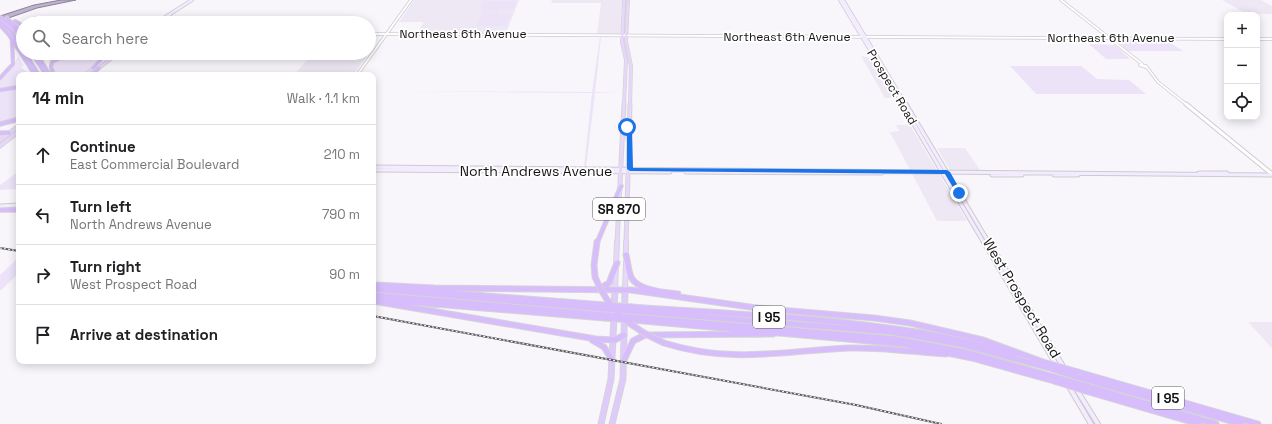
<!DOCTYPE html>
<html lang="en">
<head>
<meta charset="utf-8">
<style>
	:root { --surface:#fff; --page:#f6f6f6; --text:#202124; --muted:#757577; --line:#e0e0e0 }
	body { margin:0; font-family:"Space Grotesk",sans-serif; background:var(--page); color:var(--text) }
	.controls { position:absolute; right:12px; top:12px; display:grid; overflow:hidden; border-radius:8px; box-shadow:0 2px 10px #0003 }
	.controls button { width:36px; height:36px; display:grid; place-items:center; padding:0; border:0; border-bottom:1px solid var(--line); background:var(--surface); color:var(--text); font:20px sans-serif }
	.stop { position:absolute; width:12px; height:12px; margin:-9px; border:3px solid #1a73e8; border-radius:50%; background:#fff }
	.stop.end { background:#1a73e8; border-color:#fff; box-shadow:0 1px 4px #0008 }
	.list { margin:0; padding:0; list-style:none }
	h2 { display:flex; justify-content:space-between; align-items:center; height:52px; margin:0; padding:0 16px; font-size:17px }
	h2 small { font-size:13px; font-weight:400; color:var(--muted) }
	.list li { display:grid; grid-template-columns:26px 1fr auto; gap:12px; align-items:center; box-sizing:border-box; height:60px; padding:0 16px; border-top:1px solid var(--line) }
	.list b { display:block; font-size:15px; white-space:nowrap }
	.list p { margin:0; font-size:13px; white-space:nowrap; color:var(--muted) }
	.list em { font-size:13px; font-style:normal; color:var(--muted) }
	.icon { flex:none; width:22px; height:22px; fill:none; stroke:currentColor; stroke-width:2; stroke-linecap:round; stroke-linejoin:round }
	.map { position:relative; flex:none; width:1272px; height:424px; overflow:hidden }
	.search { position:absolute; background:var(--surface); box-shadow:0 2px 10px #0003; left:16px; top:16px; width:360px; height:44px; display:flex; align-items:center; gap:10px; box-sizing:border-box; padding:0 14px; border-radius:22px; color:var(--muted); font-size:15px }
	.panel { position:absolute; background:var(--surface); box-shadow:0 2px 10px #0003; left:16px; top:72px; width:360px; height:292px; border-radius:8px }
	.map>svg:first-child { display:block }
	.built { fill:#ede8f4 }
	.green { fill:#ece3f8 }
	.water { fill:#beb2cf; stroke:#8b8297 }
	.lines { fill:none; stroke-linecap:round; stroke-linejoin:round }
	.tertiary-far1-casing { stroke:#cdcbcf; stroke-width:3.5 }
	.tertiary-casing { stroke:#cdcbcf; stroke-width:5 }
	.secondary-far2-casing { stroke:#cdcbcf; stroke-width:4 }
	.secondary-far1-casing { stroke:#cdcbcf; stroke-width:5 }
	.secondary-casing { stroke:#cdcbcf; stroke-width:6 }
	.primary-far2-casing { stroke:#d5d5d5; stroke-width:4 }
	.primary-far1-casing { stroke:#d5d5d5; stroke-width:5 }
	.primary-casing { stroke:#d5d5d5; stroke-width:6 }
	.trunk-casing { stroke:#d5d5d5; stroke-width:7 }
	.motorway-far2-casing { stroke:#d5d5d5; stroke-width:4.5 }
	.motorway-far1-casing { stroke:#d5d5d5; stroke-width:5.5 }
	.motorway-casing { stroke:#d5d5d5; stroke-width:7 }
	.tertiary-far1 { stroke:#fff; stroke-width:2 }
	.tertiary { stroke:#fff; stroke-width:3 }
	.secondary-far2 { stroke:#f3ebfe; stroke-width:2.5 }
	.secondary-far1 { stroke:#f3ebfe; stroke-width:3 }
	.secondary { stroke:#f3ebfe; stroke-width:4 }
	.primary-far2 { stroke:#e7d7fd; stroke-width:2.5 }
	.primary-far1 { stroke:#e7d7fd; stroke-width:3 }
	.primary { stroke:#e7d7fd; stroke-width:4 }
	.trunk { stroke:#dfcafc; stroke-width:5 }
	.motorway-far2 { stroke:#d7bdfc; stroke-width:3 }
	.motorway-far1 { stroke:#d7bdfc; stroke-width:3.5 }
	.motorway { stroke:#d7bdfc; stroke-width:5 }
	.rail-casing { stroke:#5a595c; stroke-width:2 }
	.rail { stroke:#fff; stroke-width:1; stroke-dasharray:2; stroke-linecap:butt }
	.motorway-bridge-casing { stroke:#d5d5d5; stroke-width:7; stroke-linecap:butt }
	.motorway-bridge { stroke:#d7bdfc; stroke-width:5 }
	.route { fill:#1a73e8 }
	.labels { text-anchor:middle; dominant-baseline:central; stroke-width:3.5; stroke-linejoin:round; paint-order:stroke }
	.far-street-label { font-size:12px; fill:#131314; stroke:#fff }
	.shield { fill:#fff; stroke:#5a5a5a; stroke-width:1 }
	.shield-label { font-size:13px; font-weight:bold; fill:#131314 }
	.street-label { font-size:14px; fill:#131314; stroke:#fff }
</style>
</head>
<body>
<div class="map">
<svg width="1272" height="424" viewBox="0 0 1272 424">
	<rect width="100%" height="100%" fill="#f8f6fb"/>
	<path class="built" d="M414,0H519L506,33H417L424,22H399Z
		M552,0H622L620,34H597L601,3H551Z
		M1222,0H1261L1272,6V14H1247Z
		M312,54L366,55L367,56L353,75H294Z
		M861,56L871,58L894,98H885Z
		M896,125H910L967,221H937L890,132L899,131Z
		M937,148H965L980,170H950Z
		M1248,322H1272V348Z"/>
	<path class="green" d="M483,1H517L514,9H499L497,13L489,12L490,9L488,13L480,12L482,9L479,8Z
		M483,13L511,14L506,26H476Z
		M600,37H601L595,92L617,93H595L586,167H584L592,93L373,91L592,92Z
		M1120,40H1166L1183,51H1128L1118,42Z
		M1089,44L1115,45L1130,59H1106Z
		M72,53H102L103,57L81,75H57L53,68L54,62Z
		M18,56L24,66L21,67L30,75H19V86L0,90V79L12,68Z
		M1010,66H1081L1097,79L1129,80L1146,94H1036Z
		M19,88V118L0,124V91Z
		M19,171V189L0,190V185Z
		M19,257V273L0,291V275Z"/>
	<path class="water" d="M61,0H76L37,8L0,21V16L34,5Z
		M34,17L91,18L84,23H33L29,20Z"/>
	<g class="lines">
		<defs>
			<path id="tertiary-far1" d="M1061,0L1142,64
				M369,34L1227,39
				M1257,39H1272
				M1146,67L1140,65L1146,66L1158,82L1187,105
				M357,75L411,0"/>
			<path id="tertiary" d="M1186,104L1272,174"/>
			<path id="secondary-far2" d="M840,0L903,105
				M843,0L906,105
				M156,23L192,0
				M161,23L170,16
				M97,65L114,53"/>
			<path id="secondary-far1" d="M902,104L984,243
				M906,104L989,243
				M373,167L1272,175
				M373,170L670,172
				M686,172L882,173
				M1199,173H1227
				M992,175H1022
				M1054,175H1078
				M0,206L19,205"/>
			<path id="secondary" d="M984,242L1057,366
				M989,242L1064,368
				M1068,385L1091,424
				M1075,387L1098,424"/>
			<path id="primary-far2" d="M624,0L622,42L626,60L624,105
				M628,0L626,42L631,66L630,105
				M84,75L93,68
				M90,75L119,53"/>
			<path id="primary-far1" d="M624,129L627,131L628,139
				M0,140L19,126
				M0,146L19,131
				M617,243L624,104
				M626,243L630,104"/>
			<path id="primary" d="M626,256V242
				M615,290L617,242
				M625,290L626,262"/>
			<path id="trunk" d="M614,307L615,290
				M601,424L611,379L614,316
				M612,424L623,379L625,290"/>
			<path id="motorway-far2" d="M0,17L13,27L23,40
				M7,18L23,34
				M15,21L23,26
				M0,22L11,31L23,50
				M0,25L9,35L35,75
				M25,53L39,75
				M32,53L46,75
				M36,53L50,75
				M93,68L104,57L103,53
				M54,75L51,67L52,62L70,53
				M92,75L99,68
				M0,78L13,64L12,40
				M0,90L19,87"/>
			<path id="motorway-far1" d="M0,124L19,119
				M0,133H9
				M0,210H19
				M597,243L621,186"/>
			<path id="motorway" d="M626,255C628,262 628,270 631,277C638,291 664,292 678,294
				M595,277L594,265L597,242
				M376,285L434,288L631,290L757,308L874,318L910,323L983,340L1043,362
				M373,289L605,309
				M599,289L609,283L617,263
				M410,290L605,305
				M373,295L605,315
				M373,299L604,318
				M373,301L596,339L615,340L624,335
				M632,307C729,314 827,317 923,333C955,339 986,346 1018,354
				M632,311L892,332L960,344L1046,367
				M632,317L895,339L965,352L1051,376
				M632,320L903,344L972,358L1054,381
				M592,340L604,347L612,360
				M664,343C731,364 781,351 849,348C881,347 914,352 946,354
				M624,360L633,341L645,335L773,334
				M1078,372L1258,424
				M1081,378L1241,424
				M1086,386L1216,424
				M1089,392L1199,424"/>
		</defs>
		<use href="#tertiary-far1" class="tertiary-far1-casing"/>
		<use href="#tertiary" class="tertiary-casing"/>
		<use href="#secondary-far2" class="secondary-far2-casing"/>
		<use href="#secondary-far1" class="secondary-far1-casing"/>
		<use href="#secondary" class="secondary-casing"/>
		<use href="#primary-far2" class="primary-far2-casing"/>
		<use href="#primary-far1" class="primary-far1-casing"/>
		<use href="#primary" class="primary-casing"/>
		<use href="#trunk" class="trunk-casing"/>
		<use href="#motorway-far2" class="motorway-far2-casing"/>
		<use href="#motorway-far1" class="motorway-far1-casing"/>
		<use href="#motorway" class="motorway-casing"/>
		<use href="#tertiary-far1" class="tertiary-far1"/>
		<use href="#tertiary" class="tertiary"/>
		<use href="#secondary-far2" class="secondary-far2"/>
		<use href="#secondary-far1" class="secondary-far1"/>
		<use href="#secondary" class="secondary"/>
		<use href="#primary-far2" class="primary-far2"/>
		<use href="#primary-far1" class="primary-far1"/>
		<use href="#primary" class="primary"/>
		<use href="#trunk" class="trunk"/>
		<use href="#motorway-far2" class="motorway-far2"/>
		<use href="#motorway-far1" class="motorway-far1"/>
		<use href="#motorway" class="motorway"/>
		<defs>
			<path id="rail" d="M0,248L19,251
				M373,316L856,405L941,424"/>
		</defs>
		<use href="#rail" class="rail-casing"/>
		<use href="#rail" class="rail"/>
		<defs>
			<path id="motorway-bridge" d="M595,277C608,310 632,329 664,343
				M605,305L632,307
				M605,309L632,311
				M605,315L632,317
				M604,318L632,320
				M1043,362L1078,372
				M1046,367L1081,378
				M1051,376L1086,386
				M1054,381L1089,392"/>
		</defs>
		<use href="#motorway-bridge" class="motorway-bridge-casing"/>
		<use href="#motorway-bridge" class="motorway-bridge"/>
	</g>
	<path class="route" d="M627,125L632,129L633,168L947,170L950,172L962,193L957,194L945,174L630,171L627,169V129L624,127Z"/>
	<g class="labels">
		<g class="far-street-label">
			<text x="463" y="34">Northeast 6th Avenue</text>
			<text x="787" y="37">Northeast 6th Avenue</text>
			<text x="1111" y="38">Northeast 6th Avenue</text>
			<text transform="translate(892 87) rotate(59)">Prospect Road</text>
		</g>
		<g class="shield">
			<rect x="593" y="198" width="52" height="22" rx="3"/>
			<rect x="753" y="306" width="32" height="22" rx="3"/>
			<rect x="1152" y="387" width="32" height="22" rx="3"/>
		</g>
		<g class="shield-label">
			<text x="619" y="209">SR 870</text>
			<text x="769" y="317">I 95</text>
			<text x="1168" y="398">I 95</text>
		</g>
		<g class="street-label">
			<text x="536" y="171">North Andrews Avenue</text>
			<text transform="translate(1022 298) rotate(59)">West Prospect Road</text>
		</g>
	</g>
</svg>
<div class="controls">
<button>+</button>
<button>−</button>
<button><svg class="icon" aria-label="locate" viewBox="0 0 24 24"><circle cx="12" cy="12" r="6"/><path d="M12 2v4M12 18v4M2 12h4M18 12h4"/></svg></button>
</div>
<div class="stop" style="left:627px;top:127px"></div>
<div class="stop end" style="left:959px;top:193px"></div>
<div class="search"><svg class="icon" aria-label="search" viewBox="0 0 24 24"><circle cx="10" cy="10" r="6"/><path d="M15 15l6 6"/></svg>Search here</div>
<section class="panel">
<h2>14 min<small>Walk · 1.1 km</small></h2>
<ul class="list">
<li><svg class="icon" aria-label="ahead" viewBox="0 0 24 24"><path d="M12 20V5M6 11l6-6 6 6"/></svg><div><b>Continue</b><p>East Commercial Boulevard</p></div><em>210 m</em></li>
<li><svg class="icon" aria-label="left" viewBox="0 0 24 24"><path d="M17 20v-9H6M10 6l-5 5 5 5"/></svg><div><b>Turn left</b><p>North Andrews Avenue</p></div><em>790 m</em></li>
<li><svg class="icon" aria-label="right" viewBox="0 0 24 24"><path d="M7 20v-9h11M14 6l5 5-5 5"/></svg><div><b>Turn right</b><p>West Prospect Road</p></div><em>90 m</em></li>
<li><svg class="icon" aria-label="arrive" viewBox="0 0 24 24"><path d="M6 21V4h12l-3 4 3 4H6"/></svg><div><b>Arrive at destination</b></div></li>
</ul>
</section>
</div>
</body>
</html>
